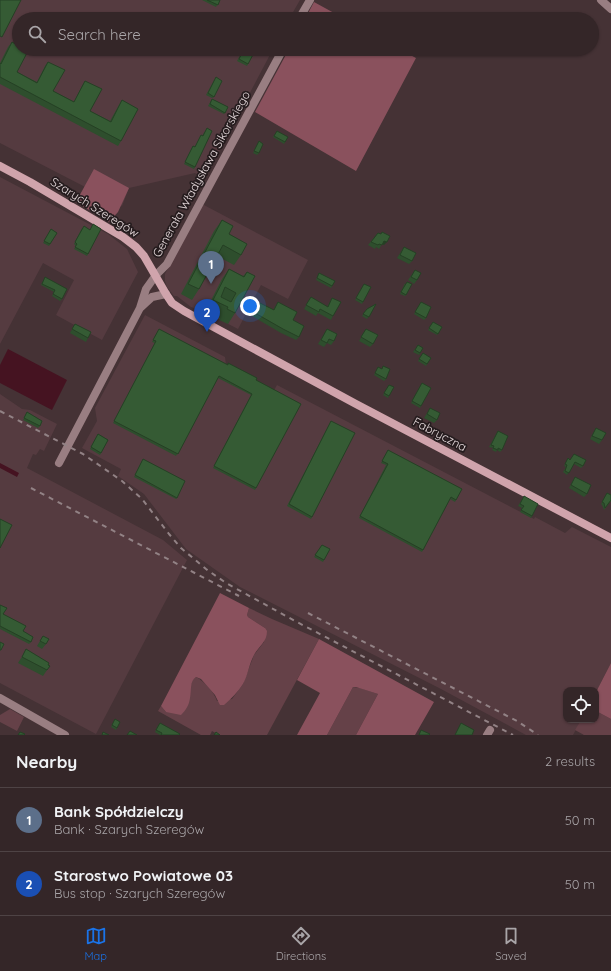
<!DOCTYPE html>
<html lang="en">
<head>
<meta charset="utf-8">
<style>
	:root { --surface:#342628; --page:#3f3234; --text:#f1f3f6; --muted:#a9a5a8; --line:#4e4345; --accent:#1a73e8 }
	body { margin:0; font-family:Quicksand,sans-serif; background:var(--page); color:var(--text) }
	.controls { position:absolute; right:12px; bottom:12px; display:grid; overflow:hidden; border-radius:8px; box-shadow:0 1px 3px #0004 }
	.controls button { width:36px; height:36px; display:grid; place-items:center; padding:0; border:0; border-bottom:1px solid var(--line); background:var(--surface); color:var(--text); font:20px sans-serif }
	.you { position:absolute; left:250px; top:306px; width:14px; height:14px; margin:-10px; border:3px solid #fff; border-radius:50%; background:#1a73e8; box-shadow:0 0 0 6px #1a73e833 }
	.badge { display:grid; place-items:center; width:26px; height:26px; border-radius:50%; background:var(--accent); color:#fff; font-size:13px; font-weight:700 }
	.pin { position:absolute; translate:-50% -33px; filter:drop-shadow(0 1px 2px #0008) }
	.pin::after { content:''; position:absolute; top:21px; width:14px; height:12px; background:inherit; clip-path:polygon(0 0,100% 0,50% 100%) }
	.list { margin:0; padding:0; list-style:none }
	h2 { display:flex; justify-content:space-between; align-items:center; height:52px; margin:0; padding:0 16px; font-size:17px }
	h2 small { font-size:13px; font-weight:400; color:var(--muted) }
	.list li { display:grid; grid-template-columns:26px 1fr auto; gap:12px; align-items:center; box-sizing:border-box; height:64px; padding:0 16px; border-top:1px solid var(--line) }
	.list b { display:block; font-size:15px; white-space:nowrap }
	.list p { margin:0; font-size:13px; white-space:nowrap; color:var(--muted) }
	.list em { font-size:13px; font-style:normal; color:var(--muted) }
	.icon { flex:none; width:22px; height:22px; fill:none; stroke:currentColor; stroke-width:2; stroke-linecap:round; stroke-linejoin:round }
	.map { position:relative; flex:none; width:611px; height:735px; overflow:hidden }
	.search { position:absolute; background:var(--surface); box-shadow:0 1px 3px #0004; left:12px; right:12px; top:12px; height:44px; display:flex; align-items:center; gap:10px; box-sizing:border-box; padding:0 14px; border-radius:22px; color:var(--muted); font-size:15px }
	.sheet { height:180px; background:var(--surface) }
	nav { display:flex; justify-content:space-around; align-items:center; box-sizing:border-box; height:56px; border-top:1px solid var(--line); background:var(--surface); font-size:11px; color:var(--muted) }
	nav a { display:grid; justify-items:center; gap:2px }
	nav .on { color:var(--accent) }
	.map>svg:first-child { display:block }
	.built { fill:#553b40 }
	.green { fill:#654148 }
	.forest { fill:#8a515d }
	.water { fill:#451321 }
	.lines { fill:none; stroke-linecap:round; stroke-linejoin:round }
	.street { stroke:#997e82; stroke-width:8 }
	.secondary { stroke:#d0a4ac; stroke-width:8 }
	.rail { stroke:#928285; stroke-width:2; stroke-dasharray:5 5; stroke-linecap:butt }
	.wall { fill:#2e4e2d }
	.shaded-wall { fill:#254024 }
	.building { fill:#355b34; stroke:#254024; fill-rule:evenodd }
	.labels { text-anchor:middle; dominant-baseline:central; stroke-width:3.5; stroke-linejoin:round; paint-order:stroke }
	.street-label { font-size:12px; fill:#e3d7d9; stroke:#251c1e }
</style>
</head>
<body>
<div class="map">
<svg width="611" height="735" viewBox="0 0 611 735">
	<rect width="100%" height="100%" fill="#453235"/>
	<path class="built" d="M0,0H300L289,19H19V49H273L205,178L195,173L129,188L122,206L0,143Z
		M0,177L108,234L127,249L138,272L102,340L56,315L74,280L43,263L0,344Z
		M202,204L308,260L288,299L261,285L238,329L203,311L191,307L177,296H174L167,287L165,281V274Z
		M145,315L225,357L226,365L273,392L277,385L534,519L535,517L565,533L572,527L611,547V663L596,692V690H566V720H581L573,735H526L441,689L240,587L186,549L144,494L118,476L121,469L82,448L97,421L95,408Z
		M0,394L22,409L30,410L57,424L44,451L40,449L36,455L33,454L27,468L163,540L187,560L96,734L0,683Z"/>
	<path class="green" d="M249,608L272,619L319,639L267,735H219L212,731L210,735H201L158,711L161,706L166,712L190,697C191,690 189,681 196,677C204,681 214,692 217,701L232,699L243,684L254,655L264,642L265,628L248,617L247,615Z
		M353,687L360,688L378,694L356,735H327Z
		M10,709L24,717L17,731L0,722V715Z
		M596,711L611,719V735H584L575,730L581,720H596Z"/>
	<path class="forest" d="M314,2L345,19H305Z
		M289,49H399L416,58L356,171L255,112Z
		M94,169L129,188L118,212L109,222L76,202Z
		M220,593L249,608L247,615L248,617L265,628L267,631C267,642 259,646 254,655C249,664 248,675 243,684C238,692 231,699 224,705H220L215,695L201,679L196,677C189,682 192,690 190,698C189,705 186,710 181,715L166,712L161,706Z
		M319,639L434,702L415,735H356L378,694L356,687H353L327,735H297L320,693L297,680Z
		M611,663V719L596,711V692Z"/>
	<path class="water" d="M8,349L67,380L52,410L0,383V365Z
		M0,463L19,473L17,477L0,468Z"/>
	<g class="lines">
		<path class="street" d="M601,0L611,9
			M299,19L310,0
			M140,308L146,289L156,275L167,264L283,49
			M59,463L140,308L152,297L166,294
			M0,698L65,735
			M487,735L490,730"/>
		<path class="secondary" d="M0,166L30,182L123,237L136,247L144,256L166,294L172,303L184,311L356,404L611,538"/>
		<path class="rail" d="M0,411L83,454L122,481L142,499L169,534L181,548L206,569L226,583L295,621L513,735
			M31,488L239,596
			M308,613L517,721L538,735"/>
	</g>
	<path class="wall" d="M202,0H220L216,7Z
		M12,42L17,72L37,82L45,66L48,62L53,91L74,102L82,86L85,81L90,111L110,121L119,105L122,100L121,141L118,146L0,84V63L8,47Z
		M244,49L248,64L247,66L237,61Z
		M216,77L214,97L212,98L206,95Z
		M212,99L228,107L224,114L208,106Z
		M207,128L195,167L194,169L184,164L193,146L195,147L201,135L202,136Z
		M277,131L288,137L284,144L273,137Z
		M258,143L259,153L257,155L253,153Z
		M222,220L229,234L241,255L234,265L217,256L199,289L192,300L181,294L214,231Z
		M82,228L90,230L88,254L87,256L74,249L76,246L74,244Z
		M51,229L57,233L49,246L43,243Z
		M382,232L384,245L382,244L379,249L376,247L375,249L368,245L378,233L381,234Z
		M404,247L412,261L409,264L397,258Z
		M229,269L243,276L247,272L235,313L228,324L219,320L220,318L206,310L222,279Z
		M415,270L417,280L414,284L408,280Z
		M319,273L335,281L331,288L316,280Z
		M45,277L62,299L60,301L52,296L54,292L41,285Z
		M405,283L406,295L405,296L400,294Z
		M363,286V302L362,304L355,300Z
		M311,297L327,307L332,298L333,316L331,320L318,313L316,316L304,309Z
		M278,302L293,320L299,337L296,340L281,333L252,316L260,303L273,310Z
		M376,304L367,319L362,316L367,309Z
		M420,304L426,318L424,320L414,314Z
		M433,322L442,327L437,335L428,330Z
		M75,324L88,338L86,342L70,333Z
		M327,329L334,341L331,345L327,343L324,347L318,344Z
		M366,329L373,344L370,347L359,341Z
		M158,331L256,380V488L255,490L213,468L251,395L218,378L176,456L113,423L155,343L152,342Z
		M418,345L423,348L419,355L413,352Z
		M423,353L431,358L426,366L418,361Z
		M377,369L386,379L384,381L374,375Z
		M389,385V396L388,398L383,395Z
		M421,385V406L420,408L411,403Z
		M430,408L437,420L434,423L424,418Z
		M27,412L40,426L38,428L23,420Z
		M331,421L312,517L311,519L287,506Z
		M596,428L602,440L599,444L590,439Z
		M498,431L502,450L500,452L497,450L496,452L492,450L493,448L489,447Z
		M98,434L108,440L100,455L90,449Z
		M387,452L456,500L455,502L450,499L422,552L359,518L386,465L381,463Z
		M568,458L583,466L581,468L574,464L567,475L563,472L566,467L564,466Z
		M142,461L177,498L176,499L134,477Z
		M575,477L587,494L584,497L569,488Z
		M607,493L611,501L604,510L602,505L601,504Z
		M524,496L532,516L531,518L520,512L522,508L518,506Z
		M322,545L324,560L323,562L314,557Z
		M0,605L3,614L23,631L31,642L29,644L0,629Z
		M43,636L46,644L42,649L37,646Z
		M26,649L48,665L47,670L43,676L18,663L23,655Z
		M115,719L117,728L116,730L111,727Z
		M158,725L179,735H160L155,732Z"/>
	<path class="shaded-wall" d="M384,241L387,242L384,245L382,244Z"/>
	<path class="building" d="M0,0H21L2,37L0,36Z
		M207,0H220L218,5Z
		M12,42L19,46V49H25L28,51L17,72L37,83L48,62L65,70L53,91L74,102L85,81L102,89L90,111L111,122L122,100L138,109L121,141L0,77V63L1,64Z
		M244,49H256L248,64L239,59Z
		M216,77L222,81L214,97L208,93Z
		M212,99L228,107L225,113L210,104Z
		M207,128L212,131L195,167L185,162L193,146L195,147L201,135L203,136Z
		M277,131L288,137L285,142L274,136Z
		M259,141L263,144L259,153L254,151Z
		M222,220L233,226L229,234L247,244L241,255L223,245L199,289L188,284Z
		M93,224L101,229L88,254L75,247L77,244L75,242L84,226L90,230Z
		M51,229L57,233L50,244L44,241Z
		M382,232L390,236L387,242L384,241L382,245L379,244L378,245L371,242L378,233L381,234Z
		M404,247L416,253L412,261L400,255Z
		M229,269L244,277L247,272L255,276L235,313L227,309L228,307L213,300ZM225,287L236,293L231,302L221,297Z
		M415,270L421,273L417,280L411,277Z
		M319,273L335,281L332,286L317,278Z
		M45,277L67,289L62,299L53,294L55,290L42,284Z
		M407,282L412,284L406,295L401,292Z
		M364,284L371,287L363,302L356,298Z
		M311,297L328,307L332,298L341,302L333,316L320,309L319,312L306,305Z
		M278,302L297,312L293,320L304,326L299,337L283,329L255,313L260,303L274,310Z
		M421,302L431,307L426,318L415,312Z
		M376,304L369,317L363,314L367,309Z
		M433,322L442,327L438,334L429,328Z
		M75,324L91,332L88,338L72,329Z
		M159,329L228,365V363L257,378L256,380L301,404L256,488L214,466L252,394L219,376L178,454L114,421L156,341L153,340Z
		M327,329L337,334L334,341L329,339L327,343L321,340Z
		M366,329L378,335L373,344L361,337Z
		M418,345L423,348L420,353L415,350Z
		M423,353L431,358L427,364L419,359Z
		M383,366L390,369L386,379L375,373L378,367L382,369Z
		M422,383L431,388L421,406L412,401Z
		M389,385L394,387L389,396L384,393Z
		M430,408L440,413L437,420L427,414Z
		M27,412L42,421L40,426L24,418Z
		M331,421L355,433L312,517L289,504Z
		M596,428L606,433L602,440L592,436Z
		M498,431L508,436L502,450L498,448V450L493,448L494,446L491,445Z
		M98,434L108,440L101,453L91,447Z
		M388,450L462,489L456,500L451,497L423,550L360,516L388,464L382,461Z
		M574,454L586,460L583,466L575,462L569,473L565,471L567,465L565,464L568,458L570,460Z
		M143,459L185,481L177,498L135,475Z
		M575,477L591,485L587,494L571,485Z
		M607,493L611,495V500L605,508L604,503L602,502Z
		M524,496L538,504L532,516L521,510L524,506L520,504Z
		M0,519L12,525L0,548Z
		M322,545L330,549L324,560L315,555Z
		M0,605L7,608L3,614L26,626L23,631L33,637L31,642L0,626Z
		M43,636L49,639L46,644L40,641Z
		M0,642L4,644L1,650H0Z
		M26,649L49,663L48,665L50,666L47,670L22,657Z
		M115,719L120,722L117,728L112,725Z
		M160,723L180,734L179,735H161L162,733L156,730Z
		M461,723L474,730L472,735H455Z
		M421,730L430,734L429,735H419Z
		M130,731L137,735H127Z
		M20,732L25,734L24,735H18Z
		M103,732L109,735H102Z
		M216,732L220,735H214Z"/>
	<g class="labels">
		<g class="street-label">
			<text transform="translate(201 174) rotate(-61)">Generała Władysława Sikorskiego</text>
			<text transform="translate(95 207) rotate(32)">Szarych Szeregów</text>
			<text transform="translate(440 434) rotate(28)">Fabryczna</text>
		</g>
	</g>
</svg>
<div class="controls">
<button><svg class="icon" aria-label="locate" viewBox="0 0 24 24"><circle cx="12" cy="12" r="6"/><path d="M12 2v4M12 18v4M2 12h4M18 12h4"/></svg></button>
</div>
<div class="you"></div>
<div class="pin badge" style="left:211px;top:284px;background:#5c6f8a">1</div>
<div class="pin badge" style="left:207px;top:332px;background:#1a4fb4">2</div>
<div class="search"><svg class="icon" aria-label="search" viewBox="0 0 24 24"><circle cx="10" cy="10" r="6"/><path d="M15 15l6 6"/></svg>Search here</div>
</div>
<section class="sheet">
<h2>Nearby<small>2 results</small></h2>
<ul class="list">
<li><span class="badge" style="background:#5c6f8a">1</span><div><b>Bank Spółdzielczy</b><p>Bank · Szarych Szeregów</p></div><em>50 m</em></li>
<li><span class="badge" style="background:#1a4fb4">2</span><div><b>Starostwo Powiatowe 03</b><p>Bus stop · Szarych Szeregów</p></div><em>50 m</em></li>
</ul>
</section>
<nav>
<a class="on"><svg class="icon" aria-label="map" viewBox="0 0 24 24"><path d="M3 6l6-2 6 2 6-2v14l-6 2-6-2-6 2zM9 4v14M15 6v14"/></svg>Map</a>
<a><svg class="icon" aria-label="directions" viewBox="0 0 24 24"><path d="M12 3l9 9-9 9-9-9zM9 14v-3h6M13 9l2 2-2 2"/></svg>Directions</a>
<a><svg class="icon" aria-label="saved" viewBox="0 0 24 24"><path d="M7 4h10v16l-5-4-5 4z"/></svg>Saved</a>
</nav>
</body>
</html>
